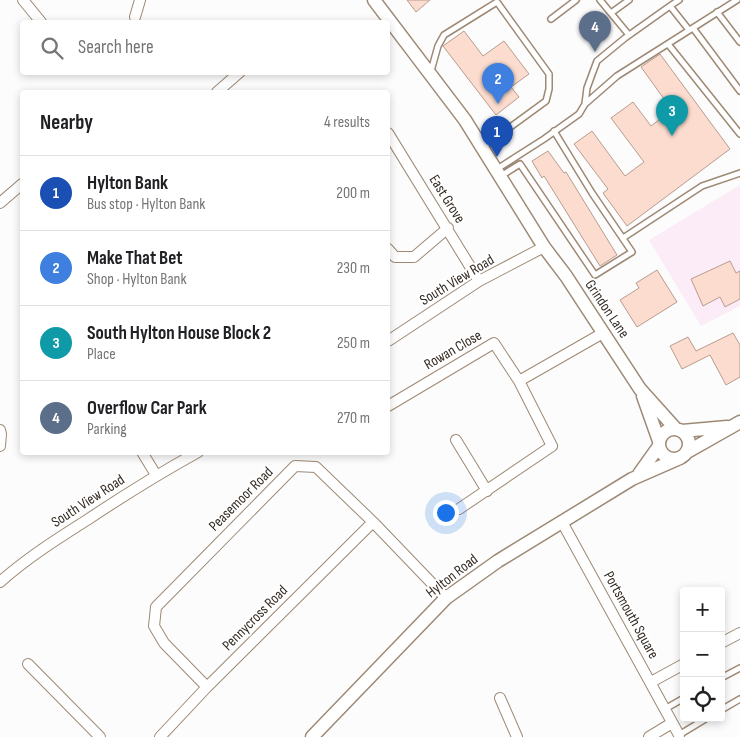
<!DOCTYPE html>
<html lang="en">
<head>
<meta charset="utf-8">
<style>
	:root { --surface:#fff; --page:#f6f6f6; --text:#202124; --muted:#757577; --line:#e0e0e0; --accent:#676ae3 }
	body { margin:0; font-family:"Sofia Sans Condensed",sans-serif; background:var(--page); color:var(--text) }
	.controls { position:absolute; right:15px; bottom:15px; display:grid; overflow:hidden; border-radius:5px; box-shadow:0 2px 8px #0003 }
	.controls button { width:45px; height:45px; display:grid; place-items:center; padding:0; border:0; border-bottom:1px solid var(--line); background:var(--surface); color:var(--text); font:25px sans-serif }
	.you { position:absolute; left:445px; top:512px; width:18px; height:18px; margin:-12px; border:4px solid #fff; border-radius:50%; background:#1a73e8; box-shadow:0 0 0 8px #1a73e833 }
	.badge { display:grid; place-items:center; width:32px; height:32px; border-radius:50%; background:var(--accent); color:#fff; font-size:16px; font-weight:700 }
	.pin { position:absolute; translate:-50% -41px; filter:drop-shadow(0 1px 2px #0008) }
	.pin::after { content:''; position:absolute; top:26px; width:18px; height:15px; background:inherit; clip-path:polygon(0 0,100% 0,50% 100%) }
	.list { margin:0; padding:0; list-style:none }
	h2 { display:flex; justify-content:space-between; align-items:center; height:65px; margin:0; padding:0 20px; font-size:21px }
	h2 small { font-size:16px; font-weight:400; color:var(--muted) }
	.list li { display:grid; grid-template-columns:32px 1fr auto; gap:15px; align-items:center; box-sizing:border-box; height:75px; padding:0 20px; border-top:1px solid var(--line) }
	.list b { display:block; font-size:19px; white-space:nowrap }
	.list p { margin:0; font-size:16px; white-space:nowrap; color:var(--muted) }
	.list em { font-size:16px; font-style:normal; color:var(--muted) }
	.icon { flex:none; width:28px; height:28px; fill:none; stroke:currentColor; stroke-width:2; stroke-linecap:round; stroke-linejoin:round }
	.map { position:relative; flex:none; width:740px; height:737px; overflow:hidden }
	.search { position:absolute; background:var(--surface); box-shadow:0 2px 8px #0003; left:20px; top:20px; width:370px; height:55px; display:flex; align-items:center; gap:12px; box-sizing:border-box; padding:0 18px; border-radius:5px; color:var(--muted); font-size:19px }
	.panel { position:absolute; background:var(--surface); box-shadow:0 2px 8px #0003; left:20px; top:90px; width:370px; height:365px; border-radius:5px }
	.map>svg:first-child { display:block }
	.education { fill:#fcecf8 }
	.building { fill:#fbdcce; stroke:#b99c8f }
	.lines { fill:none; stroke-linecap:round; stroke-linejoin:round }
	.service-casing { stroke:#9e8975; stroke-width:8 }
	.minor-casing { stroke:#9e8975; stroke-width:12 }
	.tertiary-casing { stroke:#9e8975; stroke-width:15 }
	.service { stroke:#fff; stroke-width:5 }
	.minor { stroke:#fff; stroke-width:10 }
	.tertiary { stroke:#fff; stroke-width:12 }
	.labels { text-anchor:middle; dominant-baseline:central; stroke-width:4; stroke-linejoin:round; paint-order:stroke }
	.street-label { font-size:15px; fill:#342b23; stroke:#fff }
</style>
</head>
<body>
<div class="map">
<svg width="740" height="737" viewBox="0 0 740 737">
	<rect width="100%" height="100%" fill="#fbfcfb"/>
	<path class="education" d="M740,185V306L701,326L649,240Z"/>
	<path class="building" d="M407,0H430L416,12Z
		M464,31L483,56L504,41L529,74L511,87L519,97L496,115L443,46Z
		M660,54L730,149L627,226L603,193L608,189L574,144L592,131L625,176L644,162L611,118L633,102L651,126L672,110L641,67Z
		M548,151L564,173L566,172L617,255L600,266L544,176L542,178L532,161Z
		M730,261L736,273L740,271V299L725,307L720,297L703,306L691,279Z
		M657,270L677,302L637,327L620,300L639,288L636,283Z
		M733,333L740,345V377L726,385L710,355L682,369L670,346L688,337L696,351Z"/>
	<g class="lines">
		<defs>
			<path id="service" d="M600,0L629,35
				M670,6L679,0
				M717,12L740,42
				M611,13L629,0
				M551,19L576,0
				M693,28L740,91
				M668,44L740,134
				M431,71L438,46L444,35L497,2L549,74V89L546,101L483,147
				M585,104L617,76L737,0
				M497,169L544,139L579,114L585,104L587,88L597,61L625,38L670,6L689,30
				M501,176L520,164L595,275L632,252L592,193L554,131
				M623,238L702,186L740,173
				M721,678L740,668
				M665,709L684,698
				M721,710L740,699
				M680,737L679,735L707,718"/>
			<path id="minor" d="M23,0L41,22
				M135,17L140,0
				M217,92L240,72
				M388,133L479,281
				M0,203L22,184
				M388,249L395,257H414L448,228
				M388,341L479,281L544,247
				M519,381L603,333
				M388,406L494,343L519,381L552,446L459,509
				M0,430L1,434L0,446
				M456,440L487,491
				M142,452L156,475
				M562,522L679,735
				M0,582C27,558 57,539 87,520C123,496 160,473 198,452
				M721,643L740,633
				M28,664L100,737
				M651,682L684,664
				M207,687L164,643L154,626L156,607L295,466L316,467L373,522L446,598
				M500,698L517,737
				M160,737L207,687L373,522
				M649,737L672,723"/>
			<path id="tertiary" d="M374,0L465,120L544,247L566,276L640,389L675,428
				M643,396L659,441
				M659 444a15 15 0 1 1 30 0a15 15 0 1 1-30 0Z
				M682,431L727,427
				M687,452L740,422
				M639,474L659,446
				M312,737L446,598L498,561L632,479L680,458"/>
		</defs>
		<use href="#service" class="service-casing"/>
		<use href="#minor" class="minor-casing"/>
		<use href="#tertiary" class="tertiary-casing"/>
		<use href="#service" class="service"/>
		<use href="#minor" class="minor"/>
		<use href="#tertiary" class="tertiary"/>
	</g>
	<g class="labels">
		<g class="street-label">
			<text transform="translate(447 199) rotate(58)">East Grove</text>
			<text transform="translate(457 280) rotate(-31)">South View Road</text>
			<text transform="translate(607 309) rotate(56)">Grindon Lane</text>
			<text transform="translate(453 350) rotate(-30)">Rowan Close</text>
			<text transform="translate(241 499) rotate(-45)">Peasemoor Road</text>
			<text transform="translate(88 501) rotate(-33)">South View Road</text>
			<text transform="translate(452 576) rotate(-38)">Hylton Road</text>
			<text transform="translate(631 615) rotate(61)">Portsmouth Square</text>
			<text transform="translate(255 618) rotate(-45)">Pennycross Road</text>
		</g>
	</g>
</svg>
<div class="controls">
<button>+</button>
<button>−</button>
<button><svg class="icon" aria-label="locate" viewBox="0 0 24 24"><circle cx="12" cy="12" r="6"/><path d="M12 2v4M12 18v4M2 12h4M18 12h4"/></svg></button>
</div>
<div class="you"></div>
<div class="pin badge" style="left:497px;top:157px;background:#1a4fb4">1</div>
<div class="pin badge" style="left:498px;top:104px;background:#3f7fe0">2</div>
<div class="pin badge" style="left:672px;top:136px;background:#0f9aa8">3</div>
<div class="pin badge" style="left:595px;top:52px;background:#5c6f8a">4</div>
<div class="search"><svg class="icon" aria-label="search" viewBox="0 0 24 24"><circle cx="10" cy="10" r="6"/><path d="M15 15l6 6"/></svg>Search here</div>
<section class="panel">
<h2>Nearby<small>4 results</small></h2>
<ul class="list">
<li><span class="badge" style="background:#1a4fb4">1</span><div><b>Hylton Bank</b><p>Bus stop · Hylton Bank</p></div><em>200 m</em></li>
<li><span class="badge" style="background:#3f7fe0">2</span><div><b>Make That Bet</b><p>Shop · Hylton Bank</p></div><em>230 m</em></li>
<li><span class="badge" style="background:#0f9aa8">3</span><div><b>South Hylton House Block 2</b><p>Place</p></div><em>250 m</em></li>
<li><span class="badge" style="background:#5c6f8a">4</span><div><b>Overflow Car Park</b><p>Parking</p></div><em>270 m</em></li>
</ul>
</section>
</div>
</body>
</html>
